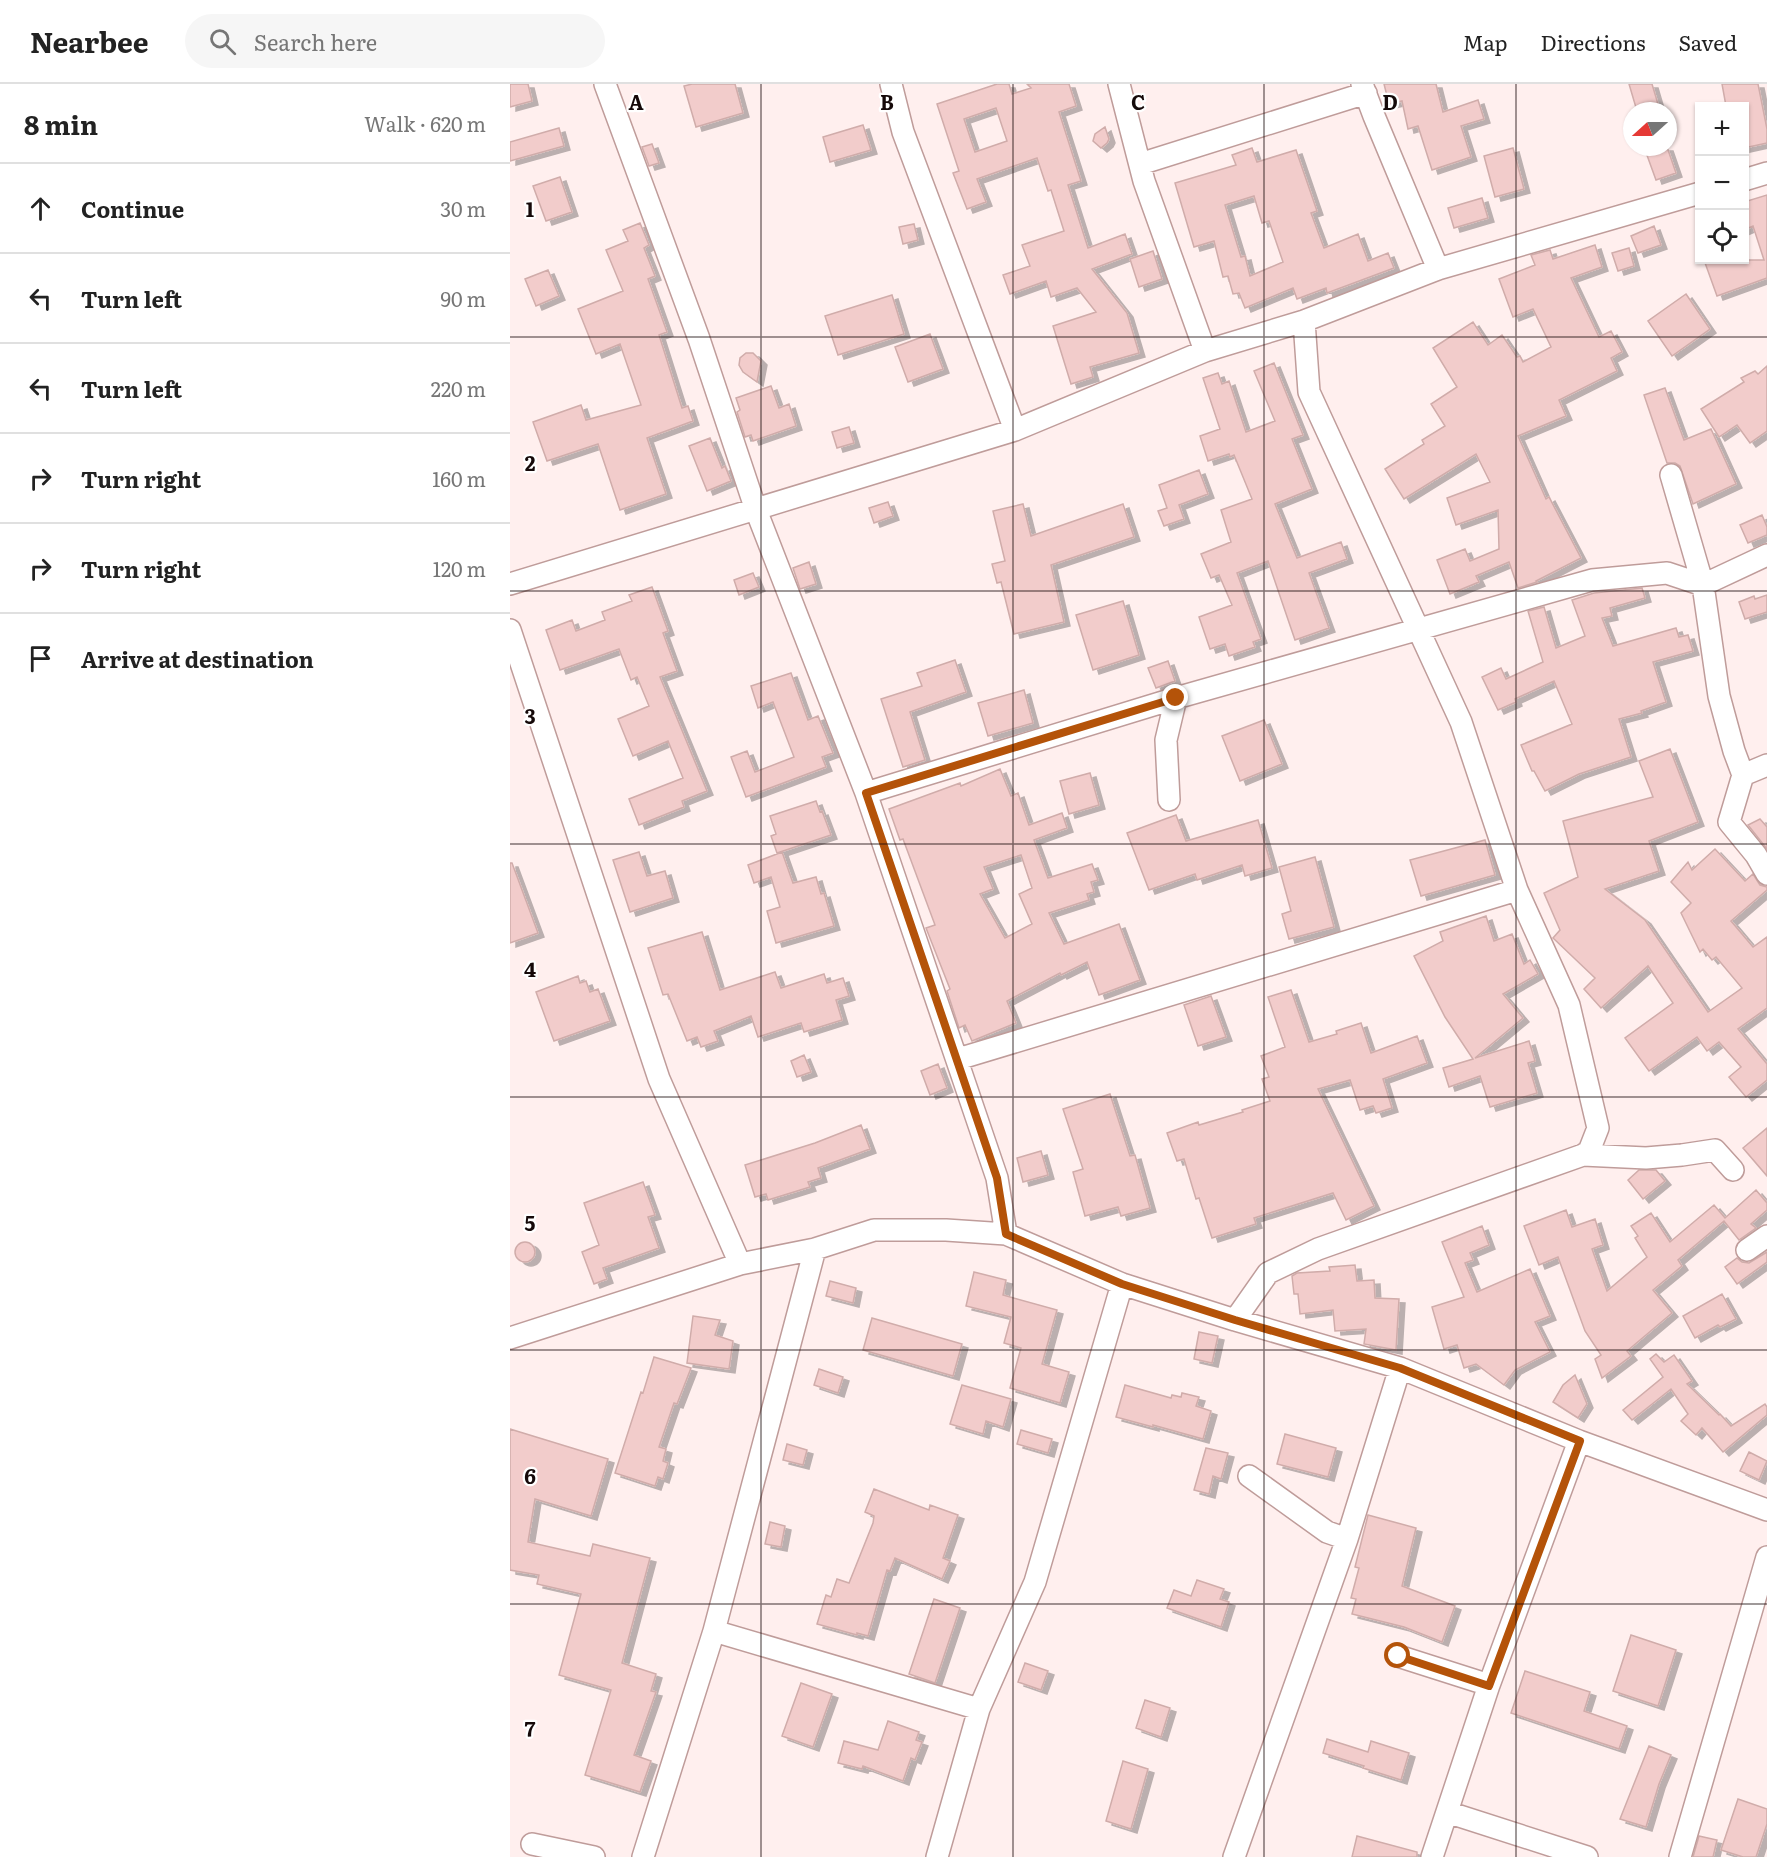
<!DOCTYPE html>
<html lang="en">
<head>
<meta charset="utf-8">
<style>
	:root { --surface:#fff; --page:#f6f6f6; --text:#222; --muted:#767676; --line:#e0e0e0 }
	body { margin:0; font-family:Literata,serif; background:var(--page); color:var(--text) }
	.controls { position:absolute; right:18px; top:18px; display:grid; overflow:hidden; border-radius:0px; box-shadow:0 2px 4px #0004 }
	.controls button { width:54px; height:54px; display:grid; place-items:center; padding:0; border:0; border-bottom:2px solid var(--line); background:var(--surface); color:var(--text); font:30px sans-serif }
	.compass { position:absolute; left:1113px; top:18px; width:54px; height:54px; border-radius:50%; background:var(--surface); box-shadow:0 2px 4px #0004; rotate:249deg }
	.stop { position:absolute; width:18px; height:18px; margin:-14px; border:4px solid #b45309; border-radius:50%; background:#fff }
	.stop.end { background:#b45309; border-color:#fff; box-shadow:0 2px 6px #0008 }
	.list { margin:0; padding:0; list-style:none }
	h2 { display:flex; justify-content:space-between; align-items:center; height:78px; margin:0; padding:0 24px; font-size:26px }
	h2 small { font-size:20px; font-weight:400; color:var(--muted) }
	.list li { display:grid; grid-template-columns:39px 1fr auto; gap:18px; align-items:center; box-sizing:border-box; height:90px; padding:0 24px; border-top:2px solid var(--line) }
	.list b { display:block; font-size:22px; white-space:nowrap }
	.list em { font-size:20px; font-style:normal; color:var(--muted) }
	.icon { flex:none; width:33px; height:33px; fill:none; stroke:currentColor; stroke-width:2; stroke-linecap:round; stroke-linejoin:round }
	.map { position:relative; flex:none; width:1257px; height:1773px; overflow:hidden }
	header { display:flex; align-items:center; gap:36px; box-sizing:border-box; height:84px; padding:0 30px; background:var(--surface); border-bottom:2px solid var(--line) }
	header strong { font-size:28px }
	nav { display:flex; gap:33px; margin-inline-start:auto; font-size:21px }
	.search { width:420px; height:54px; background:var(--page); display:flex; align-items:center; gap:15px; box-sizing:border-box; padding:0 21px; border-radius:33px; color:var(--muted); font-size:22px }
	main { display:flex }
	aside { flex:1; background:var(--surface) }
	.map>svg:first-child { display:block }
	.building { fill:#f2cccb; stroke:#d0acaa; stroke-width:1.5; fill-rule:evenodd; filter:url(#shadow) }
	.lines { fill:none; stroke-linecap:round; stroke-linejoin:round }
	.street-casing { stroke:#bf9c9a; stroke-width:24 }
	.street { stroke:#fff; stroke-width:21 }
	.route { stroke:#b45309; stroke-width:8 }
	.grid { fill:none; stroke:#150909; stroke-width:1.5; stroke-opacity:0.55 }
	.grid-label { font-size:20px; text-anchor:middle; font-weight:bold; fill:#150909; stroke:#fff; stroke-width:4.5; stroke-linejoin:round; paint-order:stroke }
</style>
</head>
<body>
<header>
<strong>Nearbee</strong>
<div class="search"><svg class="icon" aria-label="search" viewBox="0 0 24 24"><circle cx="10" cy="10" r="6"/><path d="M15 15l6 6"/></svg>Search here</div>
<nav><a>Map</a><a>Directions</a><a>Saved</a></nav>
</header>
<main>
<aside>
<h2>8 min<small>Walk · 620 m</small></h2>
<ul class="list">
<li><svg class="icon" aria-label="ahead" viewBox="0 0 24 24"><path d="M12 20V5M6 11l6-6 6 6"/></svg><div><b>Continue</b></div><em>30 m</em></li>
<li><svg class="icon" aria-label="left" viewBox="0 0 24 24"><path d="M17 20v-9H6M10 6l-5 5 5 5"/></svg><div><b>Turn left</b></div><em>90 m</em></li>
<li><svg class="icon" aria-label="left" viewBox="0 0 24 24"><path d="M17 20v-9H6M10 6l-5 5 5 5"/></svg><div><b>Turn left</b></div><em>220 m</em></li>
<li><svg class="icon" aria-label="right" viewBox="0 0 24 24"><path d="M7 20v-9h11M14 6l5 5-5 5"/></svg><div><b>Turn right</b></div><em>160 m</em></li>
<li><svg class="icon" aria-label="right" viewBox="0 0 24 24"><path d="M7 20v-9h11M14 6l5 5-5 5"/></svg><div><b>Turn right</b></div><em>120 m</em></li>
<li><svg class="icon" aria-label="arrive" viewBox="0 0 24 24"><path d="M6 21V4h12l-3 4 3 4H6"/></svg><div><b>Arrive at destination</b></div></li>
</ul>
</aside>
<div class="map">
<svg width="1257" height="1773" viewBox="0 0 1257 1773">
	<defs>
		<filter id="shadow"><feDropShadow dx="6" dy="4" stdDeviation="0" flood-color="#0004"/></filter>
	</defs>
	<rect width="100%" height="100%" fill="#ffefee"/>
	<path class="building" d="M0,0H18L22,17L0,23Z
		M182,0H225L233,29L186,43L174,2Z
		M487,0H499L502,10L521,4L517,0H559L566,22L549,28L571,97L558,101L578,164L615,150L622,170L582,185L617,229L629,269L580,283L583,293L561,300L543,242L586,228L567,204L541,213L536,197L500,210L493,191L520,182L512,161L554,147L541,106L538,107L527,74L467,95L476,118L457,125L443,89L449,87L427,20ZM486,24L497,57L465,68L454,35Z
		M874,0H926L933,28L968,16L974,35L951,42L961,73L922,86L908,42L898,45L892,17L879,20Z
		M1119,0H1142L1150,27H1127Z
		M1212,0H1248L1257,45V59L1234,64V22H1216Z
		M353,41L361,66L320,78L313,53Z
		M595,43L599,55L597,59L591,64L583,57L585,50Z
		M49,44L54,62L0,77V58Z
		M142,60L149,79L139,82L132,63Z
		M1134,63H1157L1166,89L1146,96Z
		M742,64L747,78L786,66L807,127L801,129L814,164L848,150L858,177L878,169L884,184L817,209L816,204L787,215L783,204L735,224L729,209L723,210L718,192L713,193L704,157L684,163L665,99L726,81L722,71ZM744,112L752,139L759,137L773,178L740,192L735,172L731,173L715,121Z
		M1003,64L1014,105L985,113L974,72Z
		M50,93L62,128L36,137L23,102Z
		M1257,111V194L1207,212L1194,176H1254L1243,142L1234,146V118Z
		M972,114L978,134L944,144L938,124Z
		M130,139L139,161L134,164L145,192L138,195L157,248L149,251L172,324L178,322L183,337L137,354L156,410L110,426L88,360L37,377L23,338L71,321L76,336L131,321L110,260L86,270L68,225L113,207L96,166L118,157L113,146Z
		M404,140L408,156L393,160L389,143Z
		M1144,142L1151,161L1128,169L1121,152Z
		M1085,161L1092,183L1061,194L1089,253L1101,247L1112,268L1101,274L1107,287L1049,316L1056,332L1008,352L1036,415L1039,413L1071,474L1026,497L1027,498L1008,504L999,478L966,492L969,498L940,510L927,476L955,465L960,477L989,465L988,426L946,441L937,414L980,398L966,370L894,415L875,385L914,360L912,356L935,342L921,320L947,303L923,264L963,238L978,261L992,251L1007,273L1010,272L1013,278L1041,263L1023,225L1003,233L989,195L1025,181L1021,171L1040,166L1043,175Z
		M1119,164L1124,182L1108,187L1102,169Z
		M643,167L652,195L629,203L620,175Z
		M38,186L49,212L26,222L15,195Z
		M1176,210L1200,245L1162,272L1138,237Z
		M382,211L394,250L328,271L315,232Z
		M420,250L433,285L398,298L385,263Z
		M236,269H243L251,277L247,298L233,288L229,281L230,274Z
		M764,279L793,351L782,355L802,405L765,420L787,474L831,458L837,475L799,489L819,544L785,556L758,477L727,489L751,555L743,558L745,563L719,572L715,560L700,565L689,533L722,521L709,491L701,494L691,470L721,458L711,426L742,415L724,371L720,373L719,370L698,377L690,352L710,345L693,294L708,289L712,300L719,297L736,348L765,337L744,287Z
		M1257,282V347L1240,359L1227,341L1209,353L1191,325L1234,298L1231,294L1245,287L1248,290Z
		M261,302L269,324L279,320L286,342L243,357L241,351L235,353L227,328L230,326L226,314Z
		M1155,304L1174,356L1201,345L1226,400L1183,420L1170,382L1165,379H1157L1134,311Z
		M339,343L344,359L327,364L322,348Z
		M200,354L212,384L215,382L221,397L197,407L179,362Z
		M689,386L698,410L669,421L674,435L654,442L648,427L657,424L649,401Z
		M378,418L383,432L364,439L359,424Z
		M513,420L521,452L613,420L624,453L541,481L554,538L504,550L491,498L487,499L482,480L495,477L483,427Z
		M1252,431L1257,443V451L1238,459L1230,441Z
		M299,478L306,500L290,505L283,484Z
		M243,489L249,503L229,511L224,496Z
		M142,503L158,547L153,549L167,587L150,593L197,707L172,717L174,723L129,741L119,715L173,694L158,657L123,672L108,635L139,622L127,593L121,596L109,565L50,586L36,546L62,536L66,547L95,536L92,528L122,517L119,511Z
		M1132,504L1135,514L1100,524L1102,532L1092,534L1103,562L1166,544L1169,553L1178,551L1183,567L1143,578L1156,618L1131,627L1132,629L1109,635L1121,673L1069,690L1035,707L1024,687H1022L1011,661L1062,640L1044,597L1005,615L1006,618L988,626L972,593L991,584L996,595L1033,578L1018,527L1034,523L1046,564L1075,552L1062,516L1084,509Z
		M1257,511V528L1235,535L1229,518L1244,512L1245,515Z
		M613,517L629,571L583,586L566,531Z
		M445,576L456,608L400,628L415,676L393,683L371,615L412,602L407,589Z
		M658,577L665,597L646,604L638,584Z
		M281,589L298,636L308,632L323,669L312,673L316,683L236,713L221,673L237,667L245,688L284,673L263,618L248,624L241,602Z
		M514,606L523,639L478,652L468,619Z
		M754,636L772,680L730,697L712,652Z
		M1160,665L1188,738L1139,757L1149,787L1095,805L1135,836L1198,928L1232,904L1206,873L1202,876L1193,865L1190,868L1171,829L1181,819L1161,798L1178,778L1182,786L1205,765L1235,797L1243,790L1250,801L1257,803V806L1221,837L1243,863L1257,853V924L1228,945L1257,980V996L1236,1013L1219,993L1231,983L1209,958L1197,967L1187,953L1139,987L1115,954L1163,919L1138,882L1091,924L1074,905L1085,894L1043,854L1050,846L1034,809L1068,793L1053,737L1143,713L1129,677Z
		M490,685L501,712L508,709L519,741L552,729L557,744L524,756L538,794L582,780L588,796L581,798L584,808L577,810L579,816L539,829L554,860L609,840L630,896L589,911L577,878L551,891L550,889L497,917L506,939L462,957L455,941L449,944L437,907L440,905L416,844L425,841L393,755L390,756L379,725L450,699L451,702ZM511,771L522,804L509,810L522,840L495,854L470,810L483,805L474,783Z
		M580,689L589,721L559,730L550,697Z
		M306,717L310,728L312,727L321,751L267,769L261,752L266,750L260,732Z
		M666,731L676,757L748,736L762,784L735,792L732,781L687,796L685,790L639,806L617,749Z
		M1250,735L1257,743V765L1238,741Z
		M975,756L985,791L911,812L900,776Z
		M129,768L137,792L155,787L163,814L120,828L103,776Z
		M272,768L283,799L306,793L311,810L314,809L324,842L266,859L257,827L270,823L261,793L244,799L238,781Z
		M805,773L824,843L779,855L772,830L781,827L769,783Z
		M0,779H2L28,849L0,859Z
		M976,832L984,857L1002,850L1014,880L1020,876L1028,890L993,910L1013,934L965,974L1019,957L1025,977L1018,979L1027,1009L980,1023L970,992L939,1003L933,984L963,975L935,933L904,872L933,857L930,848Z
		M192,848L210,906L265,888L271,904L314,890L317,899L333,894L339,912L326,916L332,936L294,948L291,939L248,953L241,932L204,947L208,957L191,963L187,953L177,957L158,910L153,911L138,864Z
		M68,892L70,899L76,897L80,908L88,905L100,937L44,957L26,908Z
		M781,906L799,958L827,950L826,947L851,939L861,969L907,952L917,979L873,995L882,1024L866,1029L863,1022L850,1026L840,996L808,1005L864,1122L836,1136L823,1109L744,1134L746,1140L702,1154L689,1114L686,1115L674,1075L667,1077L657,1049L688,1038L689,1041L733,1028L732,1026L760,1017L752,995L759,993L751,972L775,963L758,913Z
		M701,912L716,953L688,962L674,921Z
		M294,971L301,988L287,993L281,977Z
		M428,980L437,1004L420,1011L411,987Z
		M600,1010L620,1072L625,1071L640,1124L611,1132L608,1123L575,1132L563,1088L573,1085L553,1025Z
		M351,1041L360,1065L308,1084L311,1094L298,1098L300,1103L258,1116L256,1110L245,1113L235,1081L305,1059Z
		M1257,1044V1092L1233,1064Z
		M531,1067L538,1091L513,1098L507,1074Z
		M1129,1086H1146L1155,1097L1133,1115L1118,1096Z
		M133,1098L145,1131L138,1133L149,1164L93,1184L97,1195L84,1200L72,1168L89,1161L74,1119Z
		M1246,1106L1257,1119V1126L1241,1140L1246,1144L1229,1156L1214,1137L1168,1176L1172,1182L1143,1206L1162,1229L1117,1267L1121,1272L1092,1294L1085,1275L1091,1271L1075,1247L1048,1173L1029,1181L1014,1142L1056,1126L1062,1143L1085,1135L1093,1161L1082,1165L1097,1207L1137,1173L1125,1154L1128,1152L1121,1142L1141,1129L1160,1158L1204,1121L1215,1134Z
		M972,1142L979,1161L960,1169L963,1176L955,1179L967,1208L1020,1185L1040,1232L1025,1238L1040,1268L1005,1286L994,1301L966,1280L954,1284L947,1261L934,1265L922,1223L954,1213L932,1158Z
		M5 1168a10 10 0 1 1 20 0a10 10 0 1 1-20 0Z
		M1257,1168V1178L1227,1200L1215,1183L1227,1174L1232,1178L1239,1179Z
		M845,1181L847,1197L864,1196L865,1214L889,1215L886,1266L854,1260L856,1245L825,1247L823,1226L790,1230L788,1210H784L782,1192L787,1189L820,1187L819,1183Z
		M464,1188L496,1196L493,1211L547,1226L532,1280L559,1288L550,1319L500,1304L511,1264L494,1259L501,1233L456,1222Z
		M320,1197L346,1204L343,1219L316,1212Z
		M1212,1210L1226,1235L1210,1243L1208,1241L1185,1254L1173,1232Z
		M183,1232L210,1236L205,1251L223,1257L219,1285L177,1279Z
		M362,1234L452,1260L443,1292L353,1266Z
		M689,1248L708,1252L702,1279L684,1275Z
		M1146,1270L1154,1278L1164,1271L1182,1297L1177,1300L1209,1331L1210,1330L1221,1342L1255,1320L1257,1323V1331L1213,1368L1192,1344L1186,1351L1171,1337L1178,1330L1161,1305L1122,1336L1113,1326L1153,1293L1140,1275Z
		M144,1273L181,1284L167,1320L164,1319L149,1363L156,1365L153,1377L158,1379L153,1395L148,1393L145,1402L105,1389L131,1308L133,1309Z
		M309,1285L333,1293L328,1309L304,1301Z
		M1065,1291L1077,1320L1068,1334L1043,1318L1053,1301Z
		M452,1301L501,1315L493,1343L476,1337L473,1350L440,1340Z
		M615,1301L661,1314L662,1311L671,1313L672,1309L689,1313L686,1322L701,1327L693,1355L643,1341V1343L606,1333Z
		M0,1345L98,1375L81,1432L25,1415L18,1458L80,1472L83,1460L140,1474L112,1579L146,1590L141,1607L146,1608L124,1671L141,1677L130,1708L75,1691L101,1606L49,1591L71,1510L27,1500L29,1491L0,1486Z
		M511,1346L542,1355L538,1369L507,1360Z
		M775,1350L826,1364L818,1393L767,1380Z
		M277,1360L297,1366L293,1381L273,1376Z
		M696,1364L718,1369L711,1395L703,1392L699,1410L684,1406Z
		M1239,1368L1257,1377L1249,1396L1230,1387Z
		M364,1405L419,1426L420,1421L448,1431L433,1474L440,1477L432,1495L385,1474L380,1487L377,1486L358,1552L347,1549V1551L307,1540L316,1511L321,1513L327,1495L339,1499L363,1439L364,1432L355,1428Z
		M858,1431L906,1444L892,1502L945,1522L932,1558L894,1543L842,1530L846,1515L841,1514L849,1484L845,1483Z
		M260,1438L275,1442L271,1463L255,1460Z
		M687,1496L714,1505L710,1515L719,1518L711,1543L657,1524L664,1506L681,1512Z
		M424,1515L450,1524L425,1599L399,1590Z
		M1121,1551L1166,1566L1148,1622L1103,1607Z
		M515,1579L538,1587L531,1606L508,1598Z
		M1015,1587L1080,1608L1074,1627L1117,1642L1109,1665L1001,1629Z
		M291,1599L322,1610L303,1663L272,1652Z
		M635,1616L660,1624L651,1653L626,1644Z
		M378,1637L409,1648L406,1656L412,1658L405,1676L401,1674L393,1697L353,1682L352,1685L328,1679L334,1657L368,1666Z
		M817,1655L858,1668L861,1657L899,1669L891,1696L853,1684L854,1682L813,1669Z
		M1139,1662L1161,1671L1149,1700L1136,1743L1110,1735Z
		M613,1677L638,1685L621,1745L596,1737Z
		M1228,1715L1257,1725V1740L1246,1773H1233L1211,1766Z
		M847,1752L907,1768V1773H842Z
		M1189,1752L1207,1756L1203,1773H1183Z"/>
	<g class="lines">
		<defs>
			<path id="street" d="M95,0L189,255L246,426L356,709L487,1094L496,1150
				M381,0L393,48L505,346
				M609,0L634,97L695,267
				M852,0L864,32L928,185
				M630,80L856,9
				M1234,96L1257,89
				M1161,391L1193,501L1209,612L1224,667L1233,691L1219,738L1246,771L1257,790
				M0,500L505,346L695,267L794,237L928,185L1190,109
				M0,546L149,995L230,1180
				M1233,691L1257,681
				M356,709L666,614L1082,496L1157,489L1193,501L1257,471
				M659,716L656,656L666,614
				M448,975L1007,806
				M1073,1071L1136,1074L1172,1071L1205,1066L1223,1086
				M1237,1166L1257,1152
				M725,1236L758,1189L808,1165L1073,1071L1079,1067L1088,1044L1059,921L1007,806L951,638L799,308L794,237
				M0,1254L230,1180L305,1165L364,1146H436L496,1150L612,1200L725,1236L890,1284L1069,1357L1257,1426
				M739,1392L817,1448L837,1455
				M204,1547L469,1625
				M888,1572L979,1601
				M937,1728L1077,1773
				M22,1760L84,1773
				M133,1773L204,1547L305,1165
				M427,1773L469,1625L525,1498L612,1200
				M724,1773L837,1455L890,1284
				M922,1773L979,1601L1069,1357
				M1170,1773L1257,1473"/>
		</defs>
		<use href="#street" class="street-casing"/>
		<use href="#street" class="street"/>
	</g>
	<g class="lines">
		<path class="route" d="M666,614L356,709L487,1094L496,1150L612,1200L725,1236L890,1284L1070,1357L979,1602L888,1572"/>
	</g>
	<path class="grid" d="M251,0V1773M503,0V1773M754,0V1773M1006,0V1773M0,253H1257M0,507H1257M0,760H1257M0,1013H1257M0,1266H1257M0,1520H1257"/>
	<g class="grid-label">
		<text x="126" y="26">A</text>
		<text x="377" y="26">B</text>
		<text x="628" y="26">C</text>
		<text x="880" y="26">D</text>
		<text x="20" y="133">1</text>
		<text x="20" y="387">2</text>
		<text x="20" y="640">3</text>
		<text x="20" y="893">4</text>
		<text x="20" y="1147">5</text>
		<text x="20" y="1400">6</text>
		<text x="20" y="1653">7</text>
	</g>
</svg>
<div class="controls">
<button>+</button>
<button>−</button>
<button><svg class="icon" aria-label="locate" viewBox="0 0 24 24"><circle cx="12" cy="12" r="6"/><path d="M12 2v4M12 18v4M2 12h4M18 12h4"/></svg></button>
</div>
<svg class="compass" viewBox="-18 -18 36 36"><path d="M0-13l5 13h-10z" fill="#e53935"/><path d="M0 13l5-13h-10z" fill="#767676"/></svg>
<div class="stop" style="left:888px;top:1572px"></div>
<div class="stop end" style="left:666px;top:614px"></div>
</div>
</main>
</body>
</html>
